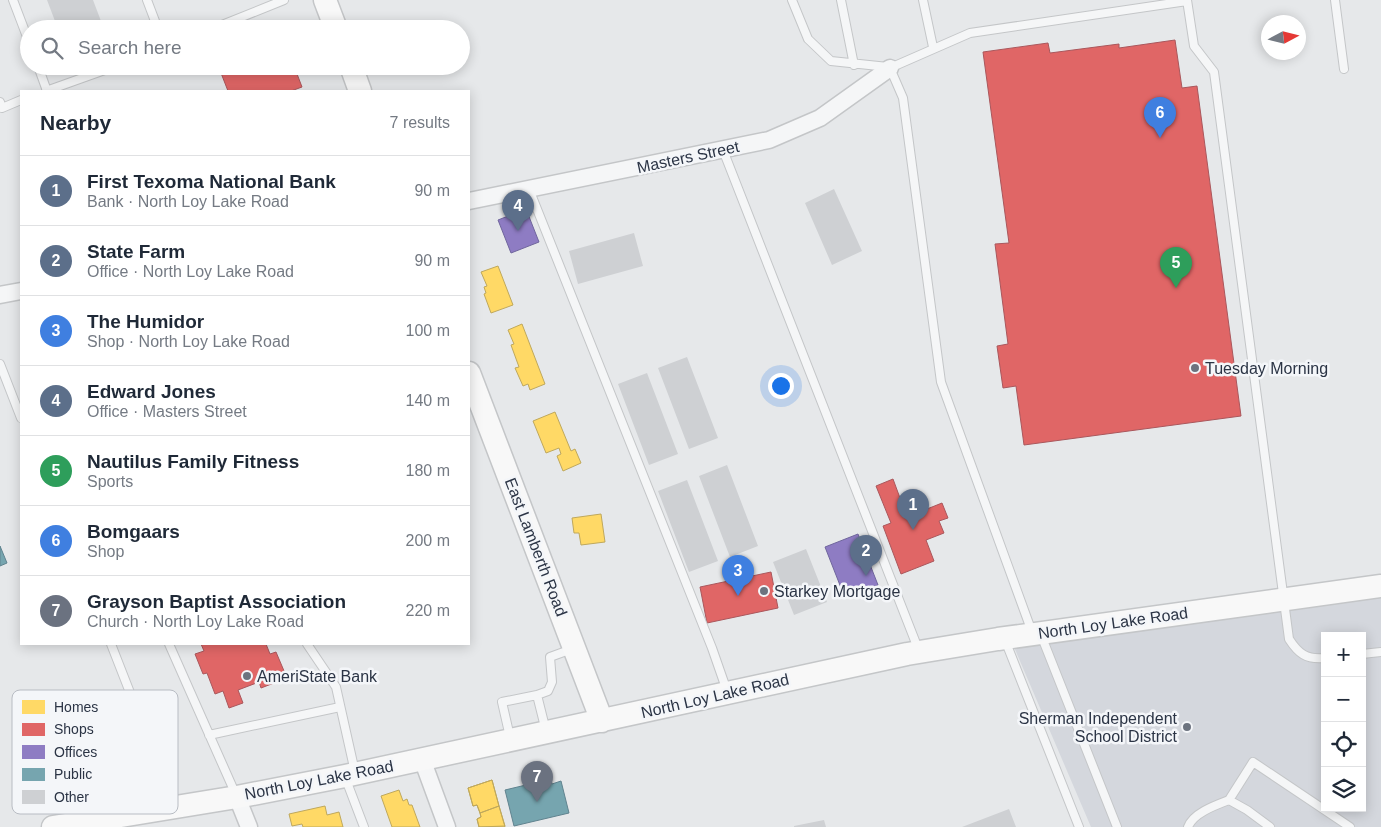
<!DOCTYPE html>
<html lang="en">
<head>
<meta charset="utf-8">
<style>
	:root { --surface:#fff; --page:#f2f2f3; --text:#1f2937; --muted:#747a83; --line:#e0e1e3; --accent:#ea580c }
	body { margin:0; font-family:Arial,sans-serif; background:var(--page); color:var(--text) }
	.controls { position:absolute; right:15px; bottom:15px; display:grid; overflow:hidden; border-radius:0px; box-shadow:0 2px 12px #0003 }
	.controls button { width:45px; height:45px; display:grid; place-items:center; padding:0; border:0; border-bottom:1px solid var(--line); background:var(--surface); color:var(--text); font:25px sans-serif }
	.compass { position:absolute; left:1261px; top:15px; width:45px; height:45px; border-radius:50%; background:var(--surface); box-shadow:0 2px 12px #0003; rotate:83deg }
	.you { position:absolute; left:780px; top:385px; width:18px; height:18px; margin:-12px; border:4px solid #fff; border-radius:50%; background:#1a73e8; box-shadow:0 0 0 8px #1a73e833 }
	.badge { display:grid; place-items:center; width:32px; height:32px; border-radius:50%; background:var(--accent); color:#fff; font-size:16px; font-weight:700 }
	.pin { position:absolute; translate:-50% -41px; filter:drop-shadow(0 1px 2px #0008) }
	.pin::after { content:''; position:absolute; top:26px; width:18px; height:15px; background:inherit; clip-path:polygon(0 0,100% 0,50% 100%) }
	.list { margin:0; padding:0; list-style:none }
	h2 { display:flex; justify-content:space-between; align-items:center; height:65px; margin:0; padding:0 20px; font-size:21px }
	h2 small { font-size:16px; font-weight:400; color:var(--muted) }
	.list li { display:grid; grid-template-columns:32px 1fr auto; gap:15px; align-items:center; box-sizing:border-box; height:70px; padding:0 20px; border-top:1px solid var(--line) }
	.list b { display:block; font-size:19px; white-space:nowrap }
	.list p { margin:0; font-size:16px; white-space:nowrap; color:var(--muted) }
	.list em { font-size:16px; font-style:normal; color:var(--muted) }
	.icon { flex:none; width:28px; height:28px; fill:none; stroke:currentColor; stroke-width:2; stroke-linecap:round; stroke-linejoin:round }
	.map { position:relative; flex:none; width:1381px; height:827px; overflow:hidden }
	.search { position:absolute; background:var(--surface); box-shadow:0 2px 12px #0003; left:20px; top:20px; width:450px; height:55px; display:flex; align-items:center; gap:12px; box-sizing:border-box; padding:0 18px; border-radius:28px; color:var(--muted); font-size:19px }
	.panel { position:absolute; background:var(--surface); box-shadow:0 2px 12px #0003; left:20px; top:90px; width:450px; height:555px; border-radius:0px }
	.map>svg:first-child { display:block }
	.built { fill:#d4d7dd; fill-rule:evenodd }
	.homes { fill:#ffd966; stroke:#bfa85c }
	.shops { fill:#e06666; stroke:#aa575c }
	.offices { fill:#8e7cc3; stroke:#70669d }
	.public { fill:#76a5af; stroke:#60838f }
	.building { fill:#ced0d3 }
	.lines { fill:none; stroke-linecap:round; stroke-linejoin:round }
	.lane-casing { stroke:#c4c6c8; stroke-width:10 }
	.street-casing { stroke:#c4c6c8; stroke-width:19 }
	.secondary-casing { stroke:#c4c6c8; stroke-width:25 }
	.lane { stroke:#f5f6f7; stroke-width:8 }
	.street { stroke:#f5f6f7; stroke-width:16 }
	.secondary { stroke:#f8f8f8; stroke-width:22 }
	.poi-dot { fill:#6c737f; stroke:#f4f6f9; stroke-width:2 }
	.labels { text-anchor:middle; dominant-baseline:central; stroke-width:5; stroke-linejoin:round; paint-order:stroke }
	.street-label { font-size:16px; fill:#2b3445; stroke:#f4f6f9 }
	.poi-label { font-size:16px; fill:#2b3445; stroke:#f4f6f9; text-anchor:start }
	.key { fill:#f4f6f9; stroke:#b8bcc3; stroke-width:1 }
	.key-label { font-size:14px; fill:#2b3445 }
</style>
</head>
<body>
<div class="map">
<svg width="1381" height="827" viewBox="0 0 1381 827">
	<rect width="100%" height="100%" fill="#e6e8ea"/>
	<path class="built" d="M1381,596V827H1091L1014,647ZM1325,636H1362V808H1325Z"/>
	<path class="homes" d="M498,266L513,305L491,313L484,294L486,293L484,287L487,286L481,272Z
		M522,324L545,384L530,390L528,384L523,386L515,368L519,367L511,345L514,344L508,330Z
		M555,412L571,451L575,449L581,463L563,471L557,456L561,454L559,448L546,453L533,421Z
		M601,514L605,542L581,545L579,533H574L572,518Z
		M492,780L499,806L505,827H479L477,819L481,817L480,813L477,805L473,806L468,788Z
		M492,780L499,806L480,813L477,805L473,806L468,788Z
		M399,790L403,801L407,799L409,805H412L420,827H392L381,796Z
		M325,806L327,815L339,812L343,827H303L302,824L292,826L289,814Z
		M499,806L505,826L479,827L477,819L481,817L480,813Z"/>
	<path class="shops" d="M1175,40L1182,88L1197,86L1241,416L1024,445L1016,386L1003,388L997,346L1008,344L995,244L1009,243L983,52L1048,43L1050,53L1119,44V48Z
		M240,66H294L302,87L291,91H228L221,73Z
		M893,479L907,517L942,503L948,518L939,521L944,533L926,540L934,561L901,574L883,526L891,523L876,486Z
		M771,572L778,608L707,623L700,587Z
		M201,644H266L270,654L276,652L287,678L261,688L259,682L238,690L243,703L229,708L223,691L215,694L207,673L203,674L195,654L204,651Z"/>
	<path class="offices" d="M526,209L539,242L511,253L498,220Z
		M858,534L878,585L845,598L825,547Z"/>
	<path class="public" d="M0,546L7,563L0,566Z
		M551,779L552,784L561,781L569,813L514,826L505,790Z"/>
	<path class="building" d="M47,0H93L104,29H58Z
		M52,66H73L55,73Z
		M834,189L862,251L832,265L805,203Z
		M634,233L643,266L578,284L569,251Z
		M687,357L718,438L689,449L658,368Z
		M647,373L678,454L649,465L618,384Z
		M727,465L758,546L730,557L699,476Z
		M687,480L718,561L689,572L658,491Z
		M806,549L827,602L794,615L773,562Z
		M1009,809L1016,827H962Z
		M824,820L826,827H794V826Z"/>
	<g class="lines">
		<defs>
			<path id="lane" d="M13,0L29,42
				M147,0L158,29
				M792,0L808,39L831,61L888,67
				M841,0L854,65
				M923,0L933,47
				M1187,0L1194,46L1214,72L1289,639C1298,653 1306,660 1325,658
				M1335,0L1344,69
				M212,29L284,0
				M38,66L47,91
				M46,91L116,66
				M0,102L2,108L21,100
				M723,150L919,651
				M529,189L712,648L727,691
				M0,364L21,418
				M1032,632L941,382L903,98L890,68L970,33L1187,1
				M1041,635L1117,827
				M1005,640L1079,827
				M111,644L174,805
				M169,644L236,795
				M307,644L336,687L355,772
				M1362,654L1381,652
				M537,695L548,691L552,682L550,657L572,649
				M209,735L340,707
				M510,737L502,702L537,695L546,731
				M345,777L364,827
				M1229,800L1253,762L1350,827
				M1188,827C1193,813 1216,805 1229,800L1247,810L1270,827"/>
			<path id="street" d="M469,201L769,140L820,118L890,68
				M0,295L21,291
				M422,759L447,827
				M237,797L249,827"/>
			<path id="secondary" d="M325,0L336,29
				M351,66L360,91
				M469,373L602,721
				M53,827L237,797L345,776L907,654L998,639L1381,586"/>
		</defs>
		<use href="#lane" class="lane-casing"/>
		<use href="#street" class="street-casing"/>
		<use href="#secondary" class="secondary-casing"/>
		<use href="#lane" class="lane"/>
		<use href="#street" class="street"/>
		<use href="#secondary" class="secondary"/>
	</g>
	<g class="poi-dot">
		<circle cx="1195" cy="368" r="5"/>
		<circle cx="764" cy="591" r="5"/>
		<circle cx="247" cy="676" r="5"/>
		<circle cx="1187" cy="727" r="5"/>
	</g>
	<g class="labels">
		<g class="street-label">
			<text transform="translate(688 157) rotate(-12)">Masters Street</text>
			<text transform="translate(536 547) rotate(69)">East Lamberth Road</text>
			<text transform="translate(1113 623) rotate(-8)">North Loy Lake Road</text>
			<text transform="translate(715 696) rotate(-13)">North Loy Lake Road</text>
			<text transform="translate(319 780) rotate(-11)">North Loy Lake Road</text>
		</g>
		<g class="poi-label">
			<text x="1205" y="368">Tuesday Morning</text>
			<text x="774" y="591">Starkey Mortgage</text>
			<text x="257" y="676">AmeriState Bank</text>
			<text x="1177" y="718" text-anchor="end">Sherman Independent<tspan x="1177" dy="18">School District</tspan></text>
		</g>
	</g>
	<rect x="12" y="690" width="166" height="124" rx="8" class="key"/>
	<rect x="22" y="700" width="23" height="14" fill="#ffd966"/>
	<rect x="22" y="723" width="23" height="13" fill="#e06666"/>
	<rect x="22" y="745" width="23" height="14" fill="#8e7cc3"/>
	<rect x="22" y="768" width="23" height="13" fill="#76a5af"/>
	<rect x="22" y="790" width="23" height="14" fill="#ced0d3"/>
	<g class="key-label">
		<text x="54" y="712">Homes</text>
		<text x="54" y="734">Shops</text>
		<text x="54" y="757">Offices</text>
		<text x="54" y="779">Public</text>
		<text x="54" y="802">Other</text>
	</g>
</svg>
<div class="controls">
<button>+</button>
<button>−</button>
<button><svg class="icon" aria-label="locate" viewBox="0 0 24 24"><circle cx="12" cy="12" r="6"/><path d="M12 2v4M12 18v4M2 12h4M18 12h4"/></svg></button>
<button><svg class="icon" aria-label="layers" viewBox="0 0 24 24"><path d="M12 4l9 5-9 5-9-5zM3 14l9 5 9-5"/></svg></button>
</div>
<svg class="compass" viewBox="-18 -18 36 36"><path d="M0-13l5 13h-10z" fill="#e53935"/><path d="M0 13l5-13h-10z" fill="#747a83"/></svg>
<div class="you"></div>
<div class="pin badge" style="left:913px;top:530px;background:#5c6f8a">1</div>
<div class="pin badge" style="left:866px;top:576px;background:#5c6f8a">2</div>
<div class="pin badge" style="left:738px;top:596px;background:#3f7fe0">3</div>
<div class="pin badge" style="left:518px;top:231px;background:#5c6f8a">4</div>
<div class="pin badge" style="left:1176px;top:288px;background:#2e9e5b">5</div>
<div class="pin badge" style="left:1160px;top:138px;background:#3f7fe0">6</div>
<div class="pin badge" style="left:537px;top:802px;background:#6b7280">7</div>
<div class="search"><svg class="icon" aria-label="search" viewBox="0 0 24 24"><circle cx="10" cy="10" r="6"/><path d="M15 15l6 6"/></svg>Search here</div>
<section class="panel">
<h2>Nearby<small>7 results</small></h2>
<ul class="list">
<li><span class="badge" style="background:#5c6f8a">1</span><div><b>First Texoma National Bank</b><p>Bank · North Loy Lake Road</p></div><em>90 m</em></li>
<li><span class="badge" style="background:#5c6f8a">2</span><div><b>State Farm</b><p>Office · North Loy Lake Road</p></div><em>90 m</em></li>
<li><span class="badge" style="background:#3f7fe0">3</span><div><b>The Humidor</b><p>Shop · North Loy Lake Road</p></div><em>100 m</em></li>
<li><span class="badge" style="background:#5c6f8a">4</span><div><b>Edward Jones</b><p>Office · Masters Street</p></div><em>140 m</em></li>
<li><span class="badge" style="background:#2e9e5b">5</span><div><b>Nautilus Family Fitness</b><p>Sports</p></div><em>180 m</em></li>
<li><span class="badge" style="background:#3f7fe0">6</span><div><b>Bomgaars</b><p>Shop</p></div><em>200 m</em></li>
<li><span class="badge" style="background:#6b7280">7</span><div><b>Grayson Baptist Association</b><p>Church · North Loy Lake Road</p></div><em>220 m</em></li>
</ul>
</section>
</div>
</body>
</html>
